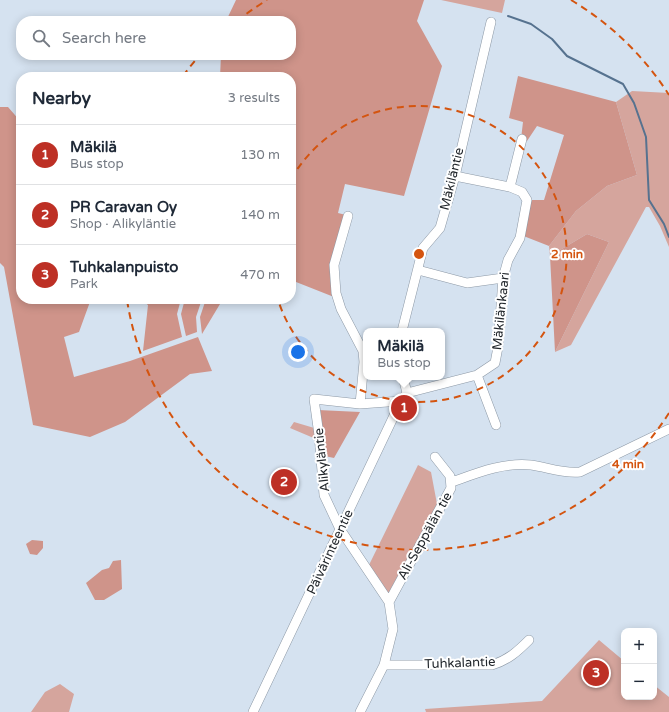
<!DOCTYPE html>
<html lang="en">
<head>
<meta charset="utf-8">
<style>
	:root { --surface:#fff; --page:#f6f6f7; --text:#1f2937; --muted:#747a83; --line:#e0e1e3; --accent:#bd3025 }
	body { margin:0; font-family:"Varela Round",sans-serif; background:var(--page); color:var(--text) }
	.controls { position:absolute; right:12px; bottom:12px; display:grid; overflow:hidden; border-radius:8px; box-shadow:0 2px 10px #0003 }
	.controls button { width:36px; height:36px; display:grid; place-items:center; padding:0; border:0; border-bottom:1px solid var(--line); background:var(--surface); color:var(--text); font:20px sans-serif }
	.you { position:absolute; left:298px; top:352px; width:14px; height:14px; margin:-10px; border:3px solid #fff; border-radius:50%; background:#1a73e8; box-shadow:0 0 0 6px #1a73e833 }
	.badge { display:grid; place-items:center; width:26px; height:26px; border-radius:50%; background:var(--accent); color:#fff; font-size:13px; font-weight:700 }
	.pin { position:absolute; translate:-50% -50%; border:2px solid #fff; box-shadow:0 1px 4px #0006 }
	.popup { position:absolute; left:363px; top:328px; width:82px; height:52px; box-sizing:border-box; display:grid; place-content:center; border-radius:8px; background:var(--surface); filter:drop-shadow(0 1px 3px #0005); font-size:13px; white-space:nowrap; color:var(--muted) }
	.popup b { font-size:15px; color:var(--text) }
	.popup::after { content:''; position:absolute; left:50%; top:100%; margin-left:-8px; border:8px solid transparent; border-top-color:var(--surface) }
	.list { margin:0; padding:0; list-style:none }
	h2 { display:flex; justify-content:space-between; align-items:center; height:52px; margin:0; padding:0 16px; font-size:17px }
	h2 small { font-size:13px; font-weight:400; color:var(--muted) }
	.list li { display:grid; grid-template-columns:26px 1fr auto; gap:12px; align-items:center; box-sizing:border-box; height:60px; padding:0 16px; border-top:1px solid var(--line) }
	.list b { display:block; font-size:15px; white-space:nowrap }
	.list p { margin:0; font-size:13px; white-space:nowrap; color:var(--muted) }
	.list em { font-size:13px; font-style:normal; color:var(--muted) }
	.icon { flex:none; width:22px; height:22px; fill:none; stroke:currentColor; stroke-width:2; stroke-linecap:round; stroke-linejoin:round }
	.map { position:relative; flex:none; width:669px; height:712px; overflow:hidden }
	.search { position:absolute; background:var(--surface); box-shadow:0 2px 10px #0003; left:16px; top:16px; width:280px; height:44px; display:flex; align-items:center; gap:10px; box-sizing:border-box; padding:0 14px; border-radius:16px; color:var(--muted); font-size:15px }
	.panel { position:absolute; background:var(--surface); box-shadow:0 2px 10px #0003; left:16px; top:72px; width:280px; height:232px; border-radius:16px }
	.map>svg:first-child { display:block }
	.green { fill:#d5a59d }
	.forest { fill:#cf948a }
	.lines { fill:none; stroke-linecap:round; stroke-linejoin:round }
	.stream { stroke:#56728f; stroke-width:2 }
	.minor-casing { stroke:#8d99a6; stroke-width:10 }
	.minor { stroke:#fff; stroke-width:9 }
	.ring { fill:none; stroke:#d4540f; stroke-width:2; stroke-dasharray:7 5 }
	.labels { text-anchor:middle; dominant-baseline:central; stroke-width:4; stroke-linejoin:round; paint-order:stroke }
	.street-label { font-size:13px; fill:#22272c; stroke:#fff }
	.centre { fill:#d4540f; stroke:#fff; stroke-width:2 }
	.ring-label { font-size:12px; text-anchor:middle; font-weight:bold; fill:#d4540f; stroke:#fff; stroke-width:4; stroke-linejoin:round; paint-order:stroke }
</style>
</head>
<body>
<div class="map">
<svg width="669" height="712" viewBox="0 0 669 712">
	<rect width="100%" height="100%" fill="#d5e2f0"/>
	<path class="green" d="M441,0H505L502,13Z
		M632,91L669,93V247L660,226L649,207H646L571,345L555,352L609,242L587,234L550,256L549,246L576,211L607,186L637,175L616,102Z
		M294,422L321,430L316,439L290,428Z
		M418,465L431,472L437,504L388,594L369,565Z
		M599,640L624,661V697H654V685L669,697V712H426L425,709L542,701Z
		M60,684L74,694L69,712H31L45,692Z"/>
	<path class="forest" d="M236,0H424L417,21L442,66L404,196L345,184L338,213L346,215L332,263L334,297L291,280V77H220L221,55H291V21H226Z
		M518,76L616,102L637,175L607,186L576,211L549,246L521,235L527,200H544L564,135L537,126L527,141L521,139L523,122L509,118Z
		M0,107H8L21,122V299H91L79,332L64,337L74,377L130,361L198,337L212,371L190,374L125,422L90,437L33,425L4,267L0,263Z
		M587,234L609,242L555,352L550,256Z
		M140,299H181L177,314L182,337L143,351L148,305Z
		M185,299H202L196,317L197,332L186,336L181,314Z
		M206,299H223L202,334L200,317Z
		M318,410L360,412L334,458L320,455Z
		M32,540L43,541V548L37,555L30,554L26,544Z
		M121,560L122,589L104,600H95L86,583L102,570L109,568L113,561Z"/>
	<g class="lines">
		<path class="stream" d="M508,16L531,24L552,39L567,56L623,84L634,103L646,137L649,200L664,224L669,237"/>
		<defs>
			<path id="minor" d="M510,187L522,139
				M348,216L334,265L336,293L341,309L363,351L364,362L360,404
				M418,270L467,283L503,278
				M402,331L423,248L440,228L455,176L491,22
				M477,375L496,425
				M403,377L407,393
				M407,393L477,375L495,363L498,347L503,278L508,260L520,238L527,200L522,192L510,187L455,176
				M452,482C477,473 504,462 531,465C547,467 563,474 580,472L669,429
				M389,602L451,488L450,476L435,457
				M384,665H492C508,660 517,652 529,640
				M253,712L401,401L407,393
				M360,712L384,665L393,629L389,602L340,529L324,495L319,435L314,399L360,404L401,401"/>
		</defs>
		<use href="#minor" class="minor-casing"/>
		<use href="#minor" class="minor"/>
	</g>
	<g class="ring">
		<path d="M291 179A148 148 0 1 1 278 300"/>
		<path d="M669 413A296 296 0 0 1 127 300M183 76A296 296 0 0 1 199 56M237 21A296 296 0 0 1 267 0M571 0A296 296 0 0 1 669 95"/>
	</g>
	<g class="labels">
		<g class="street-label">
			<text transform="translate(452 179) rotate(-76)">Mäkiläntie</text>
			<text transform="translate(501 311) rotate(-84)">Mäkilänkaari</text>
			<text transform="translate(322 460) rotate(-96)">Alikyläntie</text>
			<text transform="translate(425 536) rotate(-61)">Ali-Seppälän tie</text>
			<text transform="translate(330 552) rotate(-65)">Päivärinteentie</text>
			<text transform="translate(460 663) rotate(-2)">Tuhkalantie</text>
		</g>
	</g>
	<circle cx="419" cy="254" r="6" class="centre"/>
	<g class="ring-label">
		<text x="567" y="258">2 min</text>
		<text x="628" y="468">4 min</text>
	</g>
</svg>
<div class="controls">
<button>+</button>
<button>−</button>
</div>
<div class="you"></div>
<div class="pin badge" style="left:404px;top:408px">1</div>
<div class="popup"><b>Mäkilä</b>Bus stop</div>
<div class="pin badge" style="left:284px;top:482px">2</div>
<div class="pin badge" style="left:596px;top:673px">3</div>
<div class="search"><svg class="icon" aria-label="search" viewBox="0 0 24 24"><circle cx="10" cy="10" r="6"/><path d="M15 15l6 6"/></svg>Search here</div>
<section class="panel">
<h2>Nearby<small>3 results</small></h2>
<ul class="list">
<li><span class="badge">1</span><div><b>Mäkilä</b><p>Bus stop</p></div><em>130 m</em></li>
<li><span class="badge">2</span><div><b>PR Caravan Oy</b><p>Shop · Alikyläntie</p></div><em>140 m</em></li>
<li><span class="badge">3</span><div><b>Tuhkalanpuisto</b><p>Park</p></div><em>470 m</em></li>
</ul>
</section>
</div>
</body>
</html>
